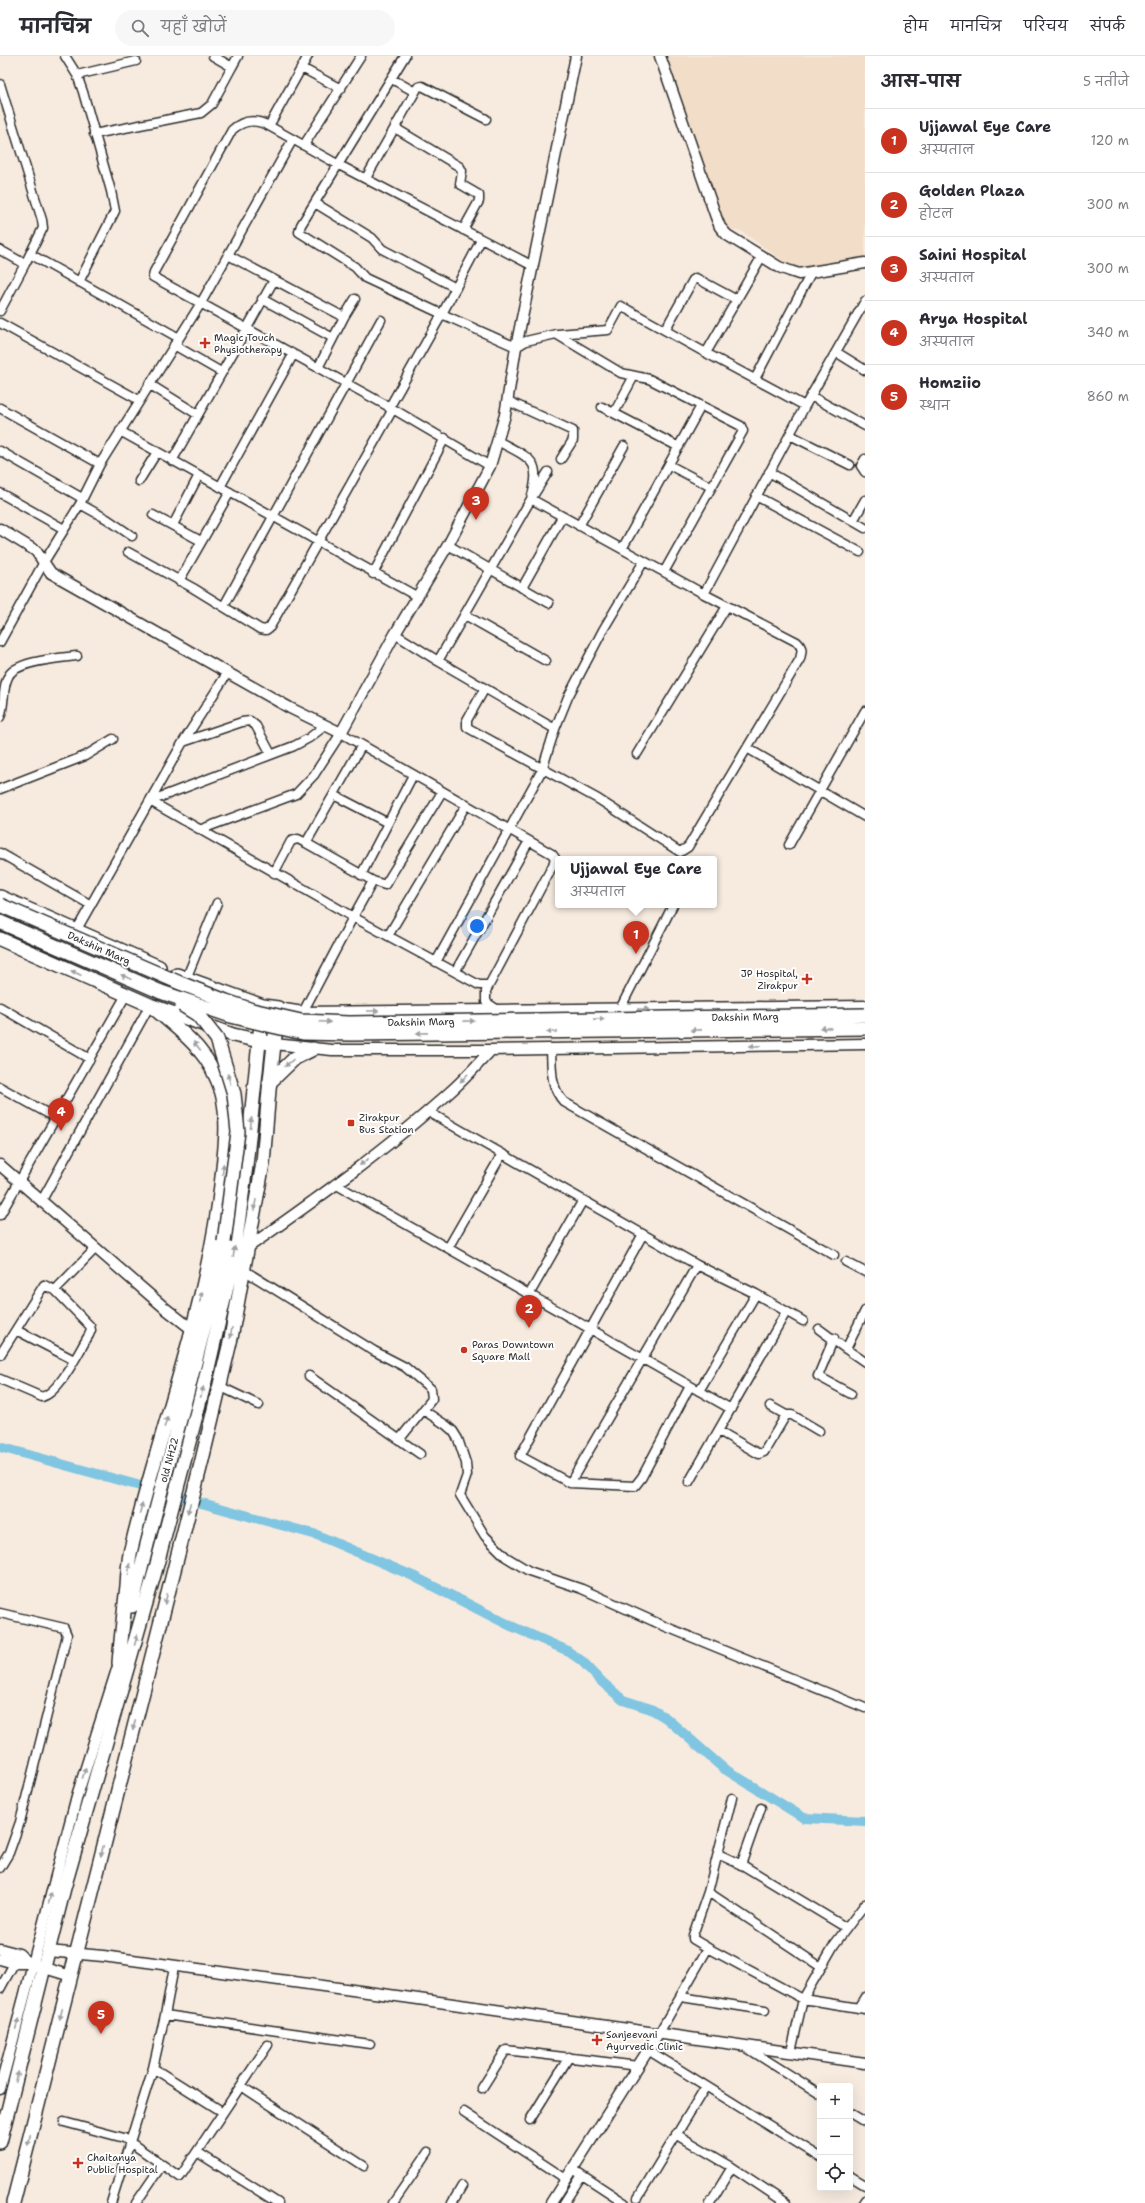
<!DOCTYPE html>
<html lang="hi">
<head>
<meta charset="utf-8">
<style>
	:root { --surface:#fff; --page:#f7f7f7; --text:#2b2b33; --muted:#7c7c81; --line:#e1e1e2; --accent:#c8321e }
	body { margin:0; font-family:"Shantell Sans","Playpen Sans Deva",sans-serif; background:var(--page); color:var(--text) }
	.controls { position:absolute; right:12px; bottom:12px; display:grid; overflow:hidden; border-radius:4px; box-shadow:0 4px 16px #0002 }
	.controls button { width:36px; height:36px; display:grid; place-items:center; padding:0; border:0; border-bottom:1px solid var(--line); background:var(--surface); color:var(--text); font:20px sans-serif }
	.you { position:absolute; left:477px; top:870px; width:14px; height:14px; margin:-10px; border:3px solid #fff; border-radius:50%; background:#1a73e8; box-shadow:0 0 0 6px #1a73e833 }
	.badge { display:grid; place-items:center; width:26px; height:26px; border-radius:50%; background:var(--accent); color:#fff; font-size:13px; font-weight:700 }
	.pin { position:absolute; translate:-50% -33px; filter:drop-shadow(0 1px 2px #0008) }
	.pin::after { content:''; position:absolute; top:21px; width:14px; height:12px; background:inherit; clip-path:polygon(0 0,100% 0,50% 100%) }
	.popup { position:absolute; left:555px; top:800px; width:162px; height:52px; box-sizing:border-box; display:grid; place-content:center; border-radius:4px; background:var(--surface); filter:drop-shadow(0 1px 3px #0005); font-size:13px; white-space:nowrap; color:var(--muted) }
	.popup b { font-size:15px; color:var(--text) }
	.popup::after { content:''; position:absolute; left:50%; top:100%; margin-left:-8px; border:8px solid transparent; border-top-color:var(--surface) }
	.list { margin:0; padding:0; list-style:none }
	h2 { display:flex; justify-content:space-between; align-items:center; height:52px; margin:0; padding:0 16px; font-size:17px }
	h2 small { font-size:13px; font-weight:400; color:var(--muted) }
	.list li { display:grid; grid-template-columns:26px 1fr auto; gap:12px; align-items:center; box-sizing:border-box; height:64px; padding:0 16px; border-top:1px solid var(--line) }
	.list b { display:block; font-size:15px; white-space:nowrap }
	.list p { margin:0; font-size:13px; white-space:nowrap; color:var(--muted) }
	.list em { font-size:13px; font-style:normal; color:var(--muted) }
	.icon { flex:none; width:22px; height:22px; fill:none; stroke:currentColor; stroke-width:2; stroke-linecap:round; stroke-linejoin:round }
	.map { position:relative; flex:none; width:865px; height:2147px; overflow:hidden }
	header { display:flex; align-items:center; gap:24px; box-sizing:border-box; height:56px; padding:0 20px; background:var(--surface); border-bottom:1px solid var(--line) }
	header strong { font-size:19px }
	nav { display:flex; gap:22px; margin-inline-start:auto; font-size:14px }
	.search { width:280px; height:36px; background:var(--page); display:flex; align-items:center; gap:10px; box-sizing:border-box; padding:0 14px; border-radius:22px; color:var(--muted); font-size:15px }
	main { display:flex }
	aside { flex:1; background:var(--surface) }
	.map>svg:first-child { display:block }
	.built { fill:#f1ddc8 }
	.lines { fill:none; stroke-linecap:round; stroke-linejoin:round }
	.canal { stroke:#80c5e1; stroke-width:10 }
	.minor-casing { stroke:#2b2b2b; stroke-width:11 }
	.tertiary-casing { stroke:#2b2b2b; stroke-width:13 }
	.trunk-casing { stroke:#2b2b2b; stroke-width:16 }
	.minor { stroke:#fff; stroke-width:8 }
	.tertiary { stroke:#fff; stroke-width:10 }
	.trunk { stroke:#fff; stroke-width:13 }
	.trunk-bridge-casing { stroke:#2b2b2b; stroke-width:16; stroke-linecap:butt }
	.trunk-bridge { stroke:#fff; stroke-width:13 }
	.oneway { fill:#a0a0a0 }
	.poi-dot { fill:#c8321e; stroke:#fff; stroke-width:1.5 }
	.labels { text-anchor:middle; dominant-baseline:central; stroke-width:4; stroke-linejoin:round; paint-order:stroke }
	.poi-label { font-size:10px; fill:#2b2b2b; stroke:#fff; text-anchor:start }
	.street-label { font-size:10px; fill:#2b2b2b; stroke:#fff }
</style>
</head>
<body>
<header>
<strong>मानचित्र</strong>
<div class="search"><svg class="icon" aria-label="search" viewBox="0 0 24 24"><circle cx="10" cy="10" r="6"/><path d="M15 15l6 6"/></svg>यहाँ खोजें</div>
<nav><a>होम</a><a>मानचित्र</a><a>परिचय</a><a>संपर्क</a></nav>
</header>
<main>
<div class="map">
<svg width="865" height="2147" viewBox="0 0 865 2147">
	<rect width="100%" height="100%" fill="#f7ebdf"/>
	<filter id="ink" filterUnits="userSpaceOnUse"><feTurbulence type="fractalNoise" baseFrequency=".025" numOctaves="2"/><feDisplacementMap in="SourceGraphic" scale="8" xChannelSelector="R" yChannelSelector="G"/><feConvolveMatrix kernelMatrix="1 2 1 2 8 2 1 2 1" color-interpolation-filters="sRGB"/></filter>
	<g filter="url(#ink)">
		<path class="built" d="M665,0H865V201L796,214L741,175L726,172Z"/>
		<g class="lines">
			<path class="canal" d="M0,1391L317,1479L413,1520L511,1570L566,1594L582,1605L602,1626L623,1644L651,1653L666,1662L723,1712L804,1762L865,1765"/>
			<defs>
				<path id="minor" d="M65,0L77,19L83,36L111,135L115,155L79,226
					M213,0L232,11L238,0
					M308,0L269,70C256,63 244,63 232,74L154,216L153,221L393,353L490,410
					M405,0L301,169L299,176L355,211L365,222L442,258L481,184
					M302,12L341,33
					M77,19L136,5
					M392,23L415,36
					M0,28L42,164L43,172L30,198
					M269,70L339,109L533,210
					M395,72L460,111L462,115L460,128L479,139V145L463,174
					M94,78L201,57L212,48L232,11
					M304,89L361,0
					M366,122L418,31L422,30L486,63
					M315,147L372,182L382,193L456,232
					M0,194L25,208L30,198L179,282
					M228,199L344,261L318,312
					M762,200L706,297L805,350
					M262,243L333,282
					M0,255L25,208
					M344,261L355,243
					M0,267L139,344
					M665,274L693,224L696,222L737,244
					M558,278L608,274L621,250L706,297
					M174,289L221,316
					M836,296L865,314
					M755,323L812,215
					M149,328L197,358
					M811,340L865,370
					M508,345L573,375V384L561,403
					M602,351L679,391
					M0,352L100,408
					M389,352L442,258L516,291L526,285L556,278L621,317L649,323L741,370L743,375L664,516
					M614,357L634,320
					M120,375L418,541
					M790,379L850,409
					M0,395L82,442
					M865,403L861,410L865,416
					M172,405L274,224
					M669,409L711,431
					M769,416L865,472
					M139,425L157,396
					M220,431L293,299
					M0,437L64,473
					M756,440L860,496
					M80,448L107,463L132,480
					M153,459L201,485
					M853,465L865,444
					M173,469L199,419
					M579,470L624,390
					M448,489L549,547
					M622,493L701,350
					M128,496L193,532L260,573L266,574L270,571L393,353
					M373,518L445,382
					M179,525L230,436
					M522,532L562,461
					M704,538L805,350L865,245
					M224,550L381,264
					M465,559L546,605
					M395,578L438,605L531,443C543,403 530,403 498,385
					M0,586L44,506L80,448L100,408L201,247L293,83
					M438,605L555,673
					M485,632L467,664V671L470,673L598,743L680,796L688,791L800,603C802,595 803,592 797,586L704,538L531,443L548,416
					M0,661C5,648 2,633 8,621C14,605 61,602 77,600
					M183,686L242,666L250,665L256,670L271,698
					M747,692L865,761
					M637,698L727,550
					M0,733L85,700L113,683
					M334,739L388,767
					M150,745L353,861L303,956
					M150,745L294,690L309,682L326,669
					M202,773L296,738L314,719L341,677L552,798L555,802L553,809L486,935V946L498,954
					M306,787L373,825L385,829L442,736
					M789,789L865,655
					M0,797L91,849
					M274,817L291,785L298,783L306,787L362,689
					M361,819L413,719
					M373,825L353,861L479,929H488
					M76,875L183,686L228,616
					M388,880L466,749
					M436,906L542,714L555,673L568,641L603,574L644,505
					M455,916L529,785
					M186,923L217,847
					M0,951L90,1003
					M620,953L673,849
					M551,993C552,1014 550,1031 564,1046L834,1199
					M0,1031L56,1062
					M427,1055L697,1209L756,1238L803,1265
					M335,1128L731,1353
					M42,1144L150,949
					M0,1159L126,939
					M643,1178L520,1400L570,1427L635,1430L642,1421L690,1330
					M448,1192L502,1098
					M846,1206L865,1216
					M242,1213L374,1295L405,1311L431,1333L432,1343L399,1384
					M55,1234L96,1192
					M529,1239L583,1144
					M865,1255L846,1293L865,1306
					M819,1273L846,1293
					M16,1274L74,1304
					M834,1282L818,1320L851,1338
					M0,1299L44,1229L55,1234L90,1270L91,1274L89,1279C79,1295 60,1336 42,1341L0,1323
					M309,1320L420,1398
					M219,1330L259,1349
					M699,1335L756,1238
					M770,1350L786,1359
					M423,1354L446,1369L453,1375L458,1383L466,1407L467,1419L460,1439L485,1480L506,1501L529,1515L582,1533L664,1570L865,1652
					M719,1375L759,1398L764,1396L786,1359H792L819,1375
					M689,1426L786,1256
					M570,1427L697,1209
					M0,1557L64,1572L67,1579L20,1766L9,1797L0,1812
					M732,1742L708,1836L821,1911
					M718,1798L744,1810L845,1871
					M741,1809L761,1752
					M708,1892L693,1883V1879L708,1836
					M174,1911L165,1959L370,1988
					M0,1933L17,1902
					M681,1941L765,1954
					M858,1952L865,1941
					M659,1977L708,1892L803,1943L834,1889L865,1848
					M744,1990L820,2038
					M648,1994L820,2101
					M791,1996L803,1943L865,1953
					M153,2012L223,2056
					M241,2030L364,2110
					M482,2032L506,1994L638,2010
					M464,2056L566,2123
					M850,2057L865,2066
					M530,2064L569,2001
					M64,2066L124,2082L180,2121L268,1989
					M676,2078L732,2111L786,2147
					M197,2096L278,2147
					M573,2113L625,2147
					M850,2120L865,2129
					M638,2142L706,2030
					M111,2147L153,2012L165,1959
					M136,2147L162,2109
					M393,2147L428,2096
					M452,2147L462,2130
					M564,2147L582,2119
					M710,2147L732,2111
					M863,2147L865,2144"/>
				<path id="tertiary" d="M660,0L716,161L720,171L727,179L779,211L790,215L799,218L865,207
					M0,473L36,495L51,517L290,652L341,677L395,578L448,489L490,410L505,359L516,291L576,0
					M278,952L303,956L865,950
					M274,988L332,994H491L865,988
					M0,1109L166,1253L193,1274
					M247,1192C317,1143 387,1093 450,1036C465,1023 478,1008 491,994
					M0,1893L19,1898L28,1907
					M48,1895L103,1900L411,1942L865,2007
					M0,1903L14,1907H28L71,1920
					M0,2033L77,1740L119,1607
					M551,2147L659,1977"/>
				<path id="trunk" d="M0,841L159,911
					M0,866L161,936
					M0,883L150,949L233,979L269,987
					M269,1027L295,1002L313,993
					M132,1550C160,1428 198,1309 224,1186
					M119,1607C121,1582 124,1556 127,1530C128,1517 128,1502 132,1489C162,1366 209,1247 222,1121C225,1094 229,1063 222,1037C210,995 182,976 150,949
					M0,2086L64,1832L156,1512L205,1325L233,1204L246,1110L262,958
					M13,2147L202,1404L231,1282L263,1107L269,1034L278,952L263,950L177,919"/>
			</defs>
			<use href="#minor" class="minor-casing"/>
			<use href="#tertiary" class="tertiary-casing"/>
			<use href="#trunk" class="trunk-casing"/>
			<use href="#minor" class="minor"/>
			<use href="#tertiary" class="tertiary"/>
			<use href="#trunk" class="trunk"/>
			<defs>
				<path id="trunk-bridge" d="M0,849L180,927L226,945L252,954L301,965L349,967L865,959
					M161,936L231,960L272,970L303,977L351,978L865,972
					M182,949L198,959L217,983L234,1038L238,1076L224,1186"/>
			</defs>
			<use href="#trunk-bridge" class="trunk-bridge-casing"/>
			<use href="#trunk-bridge" class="trunk-bridge"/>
		</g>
		<defs><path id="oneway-solid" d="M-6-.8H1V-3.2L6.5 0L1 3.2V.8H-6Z"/></defs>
		<g class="oneway">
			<use href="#oneway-solid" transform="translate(76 917) rotate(-156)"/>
			<use href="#oneway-solid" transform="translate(126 921) rotate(-156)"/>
			<use href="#oneway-solid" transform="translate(643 953) rotate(-1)"/>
			<use href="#oneway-solid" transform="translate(373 955)"/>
			<use href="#oneway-solid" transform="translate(599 963) rotate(-1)"/>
			<use href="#oneway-solid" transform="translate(469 965) rotate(-1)"/>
			<use href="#oneway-solid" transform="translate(325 966) rotate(3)"/>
			<use href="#oneway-solid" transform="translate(826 972) rotate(179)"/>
			<use href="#oneway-solid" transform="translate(696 974) rotate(179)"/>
			<use href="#oneway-solid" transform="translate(552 976) rotate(179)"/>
			<use href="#oneway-solid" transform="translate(422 977) rotate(179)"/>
			<use href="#oneway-solid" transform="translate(197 990) rotate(-130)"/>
			<use href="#oneway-solid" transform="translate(755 990) rotate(179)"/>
			<use href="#oneway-solid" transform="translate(289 1007) rotate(139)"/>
			<use href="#oneway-solid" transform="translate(464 1022) rotate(134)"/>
			<use href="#oneway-solid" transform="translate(229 1023) rotate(-105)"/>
			<use href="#oneway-solid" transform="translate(251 1067) rotate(-84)"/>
			<use href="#oneway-solid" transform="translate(364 1106) rotate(143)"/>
			<use href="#oneway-solid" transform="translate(223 1113) rotate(-85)"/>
			<use href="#oneway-solid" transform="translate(255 1149) rotate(101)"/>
			<use href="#oneway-solid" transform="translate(234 1196) rotate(-82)"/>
			<use href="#oneway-solid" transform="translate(201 1241) rotate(-77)"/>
			<use href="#oneway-solid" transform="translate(231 1277) rotate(100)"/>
			<use href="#oneway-solid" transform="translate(202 1336) rotate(-75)"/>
			<use href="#oneway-solid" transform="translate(166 1366) rotate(-72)"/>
			<use href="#oneway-solid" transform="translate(141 1452) rotate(-76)"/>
			<use href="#oneway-solid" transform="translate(189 1452) rotate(105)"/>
			<use href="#oneway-solid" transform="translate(129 1513) rotate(-84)"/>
			<use href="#oneway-solid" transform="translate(166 1543) rotate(104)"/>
			<use href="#oneway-solid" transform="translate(136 1584) rotate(-74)"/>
			<use href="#oneway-solid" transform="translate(134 1669) rotate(104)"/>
			<use href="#oneway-solid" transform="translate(84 1717) rotate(-73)"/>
			<use href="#oneway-solid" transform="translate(102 1795) rotate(104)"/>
			<use href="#oneway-solid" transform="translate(50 1842) rotate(-75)"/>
			<use href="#oneway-solid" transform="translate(61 1958) rotate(104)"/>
			<use href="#oneway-solid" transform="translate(17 1968) rotate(-75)"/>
			<use href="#oneway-solid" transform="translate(17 2021) rotate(-76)"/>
			<use href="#oneway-solid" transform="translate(29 2084) rotate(104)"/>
		</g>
	</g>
	<g class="poi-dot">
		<path d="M203 281h4v4h4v4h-4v4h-4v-4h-4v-4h4z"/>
		<path d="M805 917h4v4h4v4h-4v4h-4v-4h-4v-4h4z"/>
		<rect x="347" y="1063" width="8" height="8" rx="2"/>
		<circle cx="464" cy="1294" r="4"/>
		<path d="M595 1978h4v4h4v4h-4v4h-4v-4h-4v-4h4z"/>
		<path d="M76 2101h4v4h4v4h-4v4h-4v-4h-4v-4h4z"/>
	</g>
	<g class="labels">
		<g class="poi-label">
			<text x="214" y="281">Magic Touch<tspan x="214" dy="12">Physiotherapy</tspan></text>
			<text x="798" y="917" text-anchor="end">JP Hospital,<tspan x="798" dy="12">Zirakpur</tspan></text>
			<text x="359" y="1061">Zirakpur<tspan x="359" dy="12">Bus Station</tspan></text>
			<text x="472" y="1288">Paras Downtown<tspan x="472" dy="12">Square Mall</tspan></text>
			<text x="606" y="1978">Sanjeevani<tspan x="606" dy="12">Ayurvedic Clinic</tspan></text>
			<text x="87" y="2101">Chaitanya<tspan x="87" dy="12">Public Hospital</tspan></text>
		</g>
		<g class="street-label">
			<text transform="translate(99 892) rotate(24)">Dakshin Marg</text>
			<text transform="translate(745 961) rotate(-1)">Dakshin Marg</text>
			<text transform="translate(421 966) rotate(-1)">Dakshin Marg</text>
			<text transform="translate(169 1404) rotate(-75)">old NH22</text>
		</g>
	</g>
</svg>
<div class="controls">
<button>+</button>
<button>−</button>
<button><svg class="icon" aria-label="locate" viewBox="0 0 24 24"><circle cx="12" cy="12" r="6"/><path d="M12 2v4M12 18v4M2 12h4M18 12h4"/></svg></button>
</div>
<div class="you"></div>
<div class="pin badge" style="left:636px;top:898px">1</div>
<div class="popup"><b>Ujjawal Eye Care</b>अस्पताल</div>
<div class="pin badge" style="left:529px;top:1272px">2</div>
<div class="pin badge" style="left:476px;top:464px">3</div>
<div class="pin badge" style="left:61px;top:1075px">4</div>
<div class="pin badge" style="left:101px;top:1978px">5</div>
</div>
<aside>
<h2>आस-पास<small>5 नतीजे</small></h2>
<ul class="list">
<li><span class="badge">1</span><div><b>Ujjawal Eye Care</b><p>अस्पताल</p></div><em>120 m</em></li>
<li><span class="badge">2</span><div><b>Golden Plaza</b><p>होटल</p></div><em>300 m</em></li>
<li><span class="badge">3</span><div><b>Saini Hospital</b><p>अस्पताल</p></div><em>300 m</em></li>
<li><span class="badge">4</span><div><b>Arya Hospital</b><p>अस्पताल</p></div><em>340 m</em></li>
<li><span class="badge">5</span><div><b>Homziio</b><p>स्थान</p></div><em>860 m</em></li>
</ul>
</aside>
</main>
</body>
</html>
